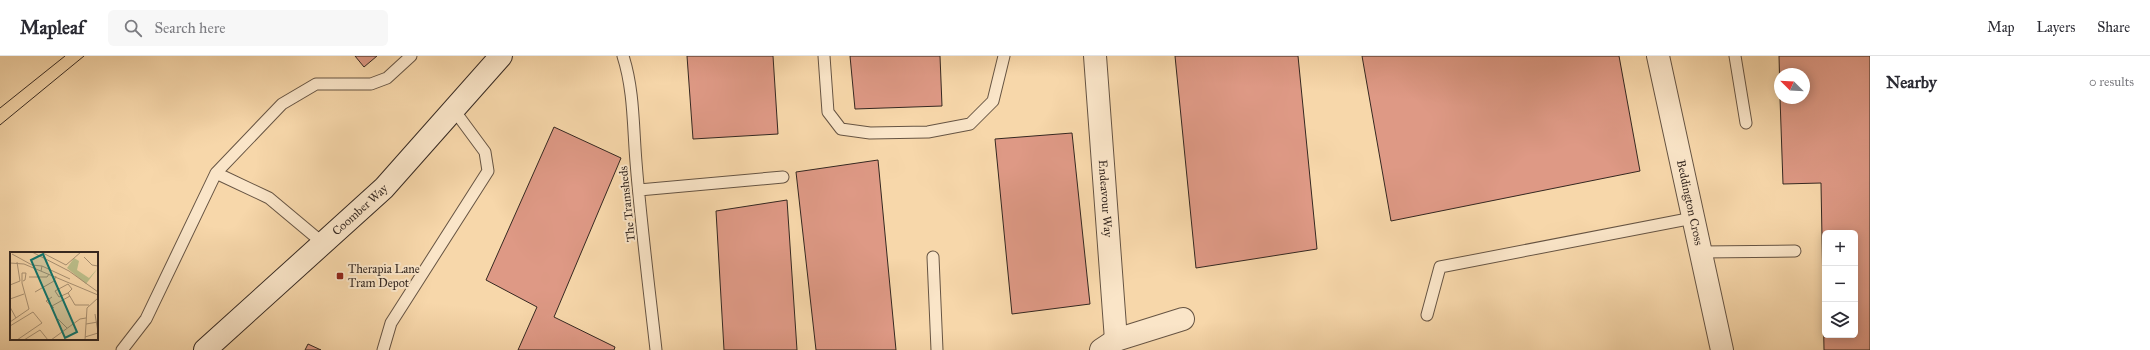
<!DOCTYPE html>
<html lang="en">
<head>
<meta charset="utf-8">
<style>
	:root { --surface:#fff; --page:#f7f7f7; --text:#2b2b33; --muted:#7c7c81; --line:#e1e1e2 }
	body { margin:0; font-family:"IM FELL Great Primer",serif; background:var(--page); color:var(--text) }
	.controls { position:absolute; right:12px; bottom:12px; display:grid; overflow:hidden; border-radius:6px; box-shadow:0 2px 10px #0003 }
	.controls button { width:36px; height:36px; display:grid; place-items:center; padding:0; border:0; border-bottom:1px solid var(--line); background:var(--surface); color:var(--text); font:20px sans-serif }
	.compass { position:absolute; left:1774px; top:12px; width:36px; height:36px; border-radius:50%; background:var(--surface); box-shadow:0 2px 10px #0003; rotate:294deg }
	.list { margin:0; padding:0; list-style:none }
	h2 { display:flex; justify-content:space-between; align-items:center; height:52px; margin:0; padding:0 16px; font-size:17px }
	h2 small { font-size:13px; font-weight:400; color:var(--muted) }
	.icon { flex:none; width:22px; height:22px; fill:none; stroke:currentColor; stroke-width:2; stroke-linecap:round; stroke-linejoin:round }
	.map { position:relative; flex:none; width:1870px; height:294px; overflow:hidden }
	header { display:flex; align-items:center; gap:24px; box-sizing:border-box; height:56px; padding:0 20px; background:var(--surface); border-bottom:1px solid var(--line) }
	header strong { font-size:19px }
	nav { display:flex; gap:22px; margin-inline-start:auto; font-size:14px }
	.search { width:280px; height:36px; background:var(--page); display:flex; align-items:center; gap:10px; box-sizing:border-box; padding:0 14px; border-radius:6px; color:var(--muted); font-size:15px }
	main { display:flex }
	aside { flex:1; background:var(--surface) }
	.map>svg:first-child { display:block }
	.building { fill:#de9985; stroke:#352821; fill-rule:evenodd }
	.lines { fill:none; stroke-linecap:round; stroke-linejoin:round }
	.lane-casing { stroke:#665443; stroke-width:13 }
	.street-casing { stroke:#665443; stroke-width:24 }
	.secondary-casing { stroke:#352821; stroke-width:24 }
	.lane { stroke:#fae5c8; stroke-width:11 }
	.street { stroke:#fae5c8; stroke-width:22 }
	.secondary { stroke:#fae5c8; stroke-width:22 }
	.tram { stroke:#352821; stroke-width:1 }
	.poi-dot { fill:#8f2418; stroke:#fae5c8; stroke-width:1.5 }
	.labels { text-anchor:middle; dominant-baseline:central; stroke-width:4; stroke-linejoin:round; paint-order:stroke }
	.street-label { font-size:12px; fill:#352821; stroke:#fae5c8 }
	.poi-label { font-size:12px; fill:#352821; stroke:#fae5c8; text-anchor:start }
	.inset-road { fill:none; stroke:#a99173; stroke-width:1 }
	.view { fill:#0f766e; fill-opacity:0.15; stroke:#0f766e; stroke-width:2 }
	.inset-edge { fill:none; stroke:#352821; stroke-width:2 }
</style>
</head>
<body>
<header>
<strong>Mapleaf</strong>
<div class="search"><svg class="icon" aria-label="search" viewBox="0 0 24 24"><circle cx="10" cy="10" r="6"/><path d="M15 15l6 6"/></svg>Search here</div>
<nav><a>Map</a><a>Layers</a><a>Share</a></nav>
</header>
<main>
<div class="map">
<svg width="1870" height="294" viewBox="0 0 1870 294">
	<rect width="100%" height="100%" fill="#f7d7aa"/>
	<filter id="stains"><feTurbulence type="fractalNoise" baseFrequency=".005" numOctaves="4"/><feColorMatrix values="0 0 0 0 .2 0 0 0 0 .09 0 0 0 0 .02 0 0 0 .5 -.17"/></filter>
	<radialGradient id="worn" r=".72"><stop offset=".6" stop-color="#630" stop-opacity="0"/><stop offset="1" stop-color="#630" stop-opacity=".3"/></radialGradient>
	<path class="building" d="M355,0H377L364,11Z
		M687,0H773L778,78L693,83Z
		M850,0H940L942,50L855,53Z
		M1175,0H1298L1317,193L1196,212Z
		M1362,0H1619L1640,115L1391,165Z
		M1779,0H1870V294H1824L1821,127L1783,128L1780,42H1804V18H1780V39ZM1825,177H1855V279H1825Z
		M554,71L621,102L554,261L615,291L614,294H518L537,251L486,224Z
		M1072,77L1090,248L1012,258L995,83Z
		M878,104L896,294H816L796,116Z
		M787,144L797,294H724L716,155Z
		M308,288L321,294H305Z"/>
	<g class="lines">
		<defs>
			<path id="lane" d="M623,0C634,34 633,71 636,106C641,169 649,231 656,294
				M824,0L828,56L841,73L870,77L928,76L970,68L993,45L1004,0
				M1735,0L1746,67
				M216,117L282,48L316,28H371L387,22L411,0
				M639,134L783,121
				M1701,196L1795,195
				M933,201L937,294
				M1427,259L1440,211L1693,162
				M122,294L146,263L216,117L269,142L324,188
				M383,294L391,267L488,115L485,96L454,54"/>
			<g id="street">
				<path id="s1" d="M1095,0L1116,284"/>
				<path id="s2" d="M1658,0L1722,294"/>
				<path d="M1101,294L1116,284L1183,263"/>
			</g>
			<g id="secondary">
				<path id="s3" d="M205,294L384,132L501,0"/>
			</g>
		</defs>
		<use href="#lane" class="lane-casing"/>
		<use href="#street" class="street-casing"/>
		<use href="#secondary" class="secondary-casing"/>
		<use href="#lane" class="lane"/>
		<use href="#street" class="street"/>
		<use href="#secondary" class="secondary"/>
		<path class="tram" d="M0,52L65,0
			M0,69L84,0"/>
	</g>
	<rect class="poi-dot" x="336" y="216" width="8" height="8" rx="2"/>
	<g class="labels">
		<g class="street-label">
			<text stroke="none"><textPath href="#s1" startOffset="143">Endeavour Way</textPath></text>
			<text stroke="none"><textPath href="#s2" startOffset="150">Beddington Cross</textPath></text>
			<text transform="translate(627 148) rotate(-96)">The Tramsheds</text>
			<text stroke="none"><textPath href="#s3" startOffset="209">Coomber Way</textPath></text>
		</g>
		<g class="poi-label">
			<text x="348" y="213">Therapia Lane<tspan x="348" dy="14">Tram Depot</tspan></text>
		</g>
	</g>
	<g transform="translate(10 196)">
		<rect width="88" height="88" fill="#f7d7aa"/>
		<path d="M64,6L69,9L67,18L79,26L88,16L76,32L57,16Z" fill="#bbbe8a"/>
		<path class="inset-road" d="M22,0L59,19L88,40M31,0L56,13L71,0M2,2L22,13L32,14L31,19M74,5L82,13L88,14M0,11L14,12L88,43M32,14L60,27M19,25H37L39,22M0,33L10,29L7,10M25,40L44,29L46,24M58,41L49,45L45,39L58,32L62,37L58,41L65,53H79M42,45L36,49L44,56M0,47L14,42M42,54L60,44M0,55L6,66M85,62L88,80M48,67L57,76M0,70L19,57L12,31V21H16L15,28L13,29M76,72L88,70M0,74L23,60L32,71L7,88M75,85L88,81M14,88L30,78L38,88M41,88L70,67L76,66M75,88L77,56L88,46"/>
		<path class="view" d="M33,2L67,80L55,86L21,8Z"/>
		<rect width="88" height="88" class="inset-edge"/>
	</g>
	<rect width="100%" height="100%" filter="url(#stains)"/>
	<rect width="100%" height="100%" fill="url(#worn)"/>
</svg>
<div class="controls">
<button>+</button>
<button>−</button>
<button><svg class="icon" aria-label="layers" viewBox="0 0 24 24"><path d="M12 4l9 5-9 5-9-5zM3 14l9 5 9-5"/></svg></button>
</div>
<svg class="compass" viewBox="-18 -18 36 36"><path d="M0-13l5 13h-10z" fill="#e53935"/><path d="M0 13l5-13h-10z" fill="#7c7c81"/></svg>
</div>
<aside>
<h2>Nearby<small>0 results</small></h2>
<ul class="list">
</ul>
</aside>
</main>
</body>
</html>
